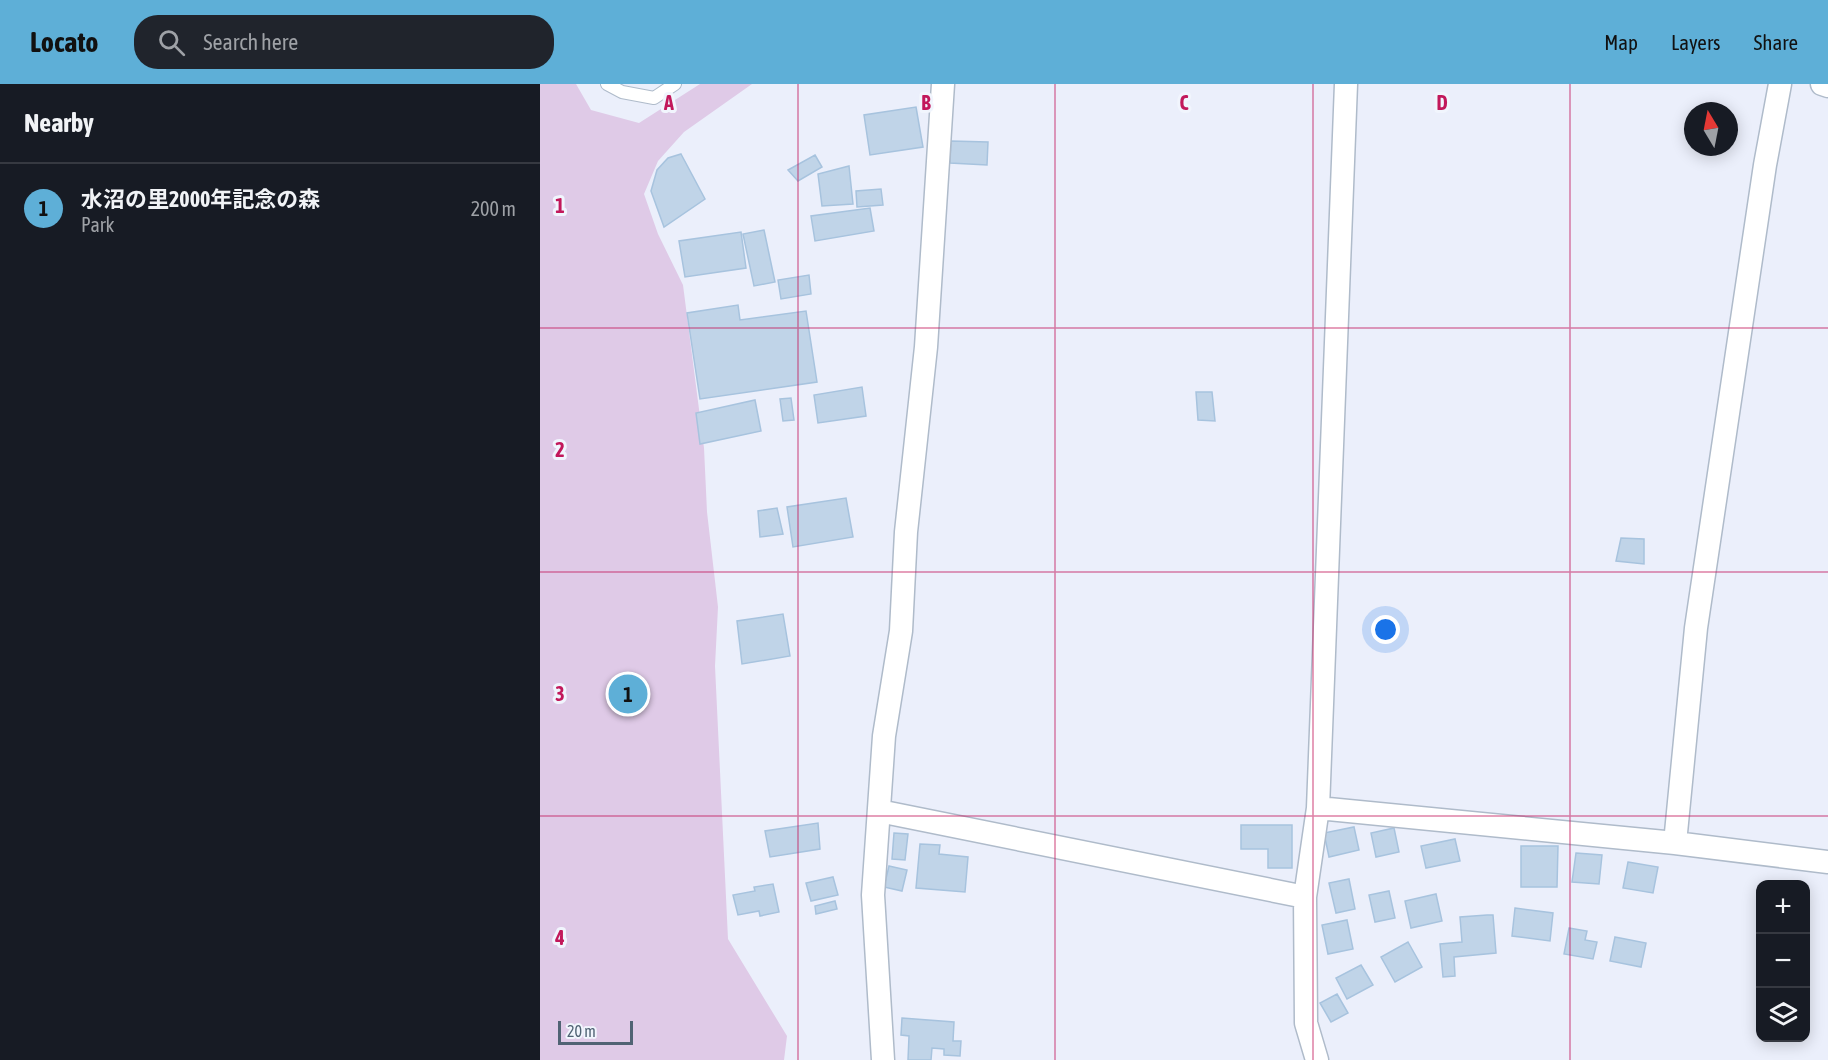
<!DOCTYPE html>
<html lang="en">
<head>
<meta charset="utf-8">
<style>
	:root { --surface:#171b24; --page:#20242c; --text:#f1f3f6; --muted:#9ea1a6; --line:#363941; --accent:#5eafd7 }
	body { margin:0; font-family:"Asap Condensed","Noto Sans JP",sans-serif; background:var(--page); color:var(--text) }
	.controls { position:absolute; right:18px; bottom:18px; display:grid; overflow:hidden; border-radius:12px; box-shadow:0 3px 15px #0003 }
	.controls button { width:54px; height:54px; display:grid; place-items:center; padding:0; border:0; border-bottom:2px solid var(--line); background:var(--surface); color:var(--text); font:30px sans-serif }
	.compass { position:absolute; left:1144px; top:18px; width:54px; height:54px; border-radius:50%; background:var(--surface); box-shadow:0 3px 15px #0003; rotate:350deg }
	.scale { position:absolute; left:18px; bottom:15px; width:75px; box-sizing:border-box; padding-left:6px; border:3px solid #506374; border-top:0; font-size:16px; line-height:21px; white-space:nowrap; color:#506374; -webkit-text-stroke:4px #f1f5fd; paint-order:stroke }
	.you { position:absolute; left:846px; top:546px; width:21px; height:21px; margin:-15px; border:4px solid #fff; border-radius:50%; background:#1a73e8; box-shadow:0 0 0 9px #1a73e833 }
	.badge { display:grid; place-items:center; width:39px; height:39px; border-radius:50%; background:var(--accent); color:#111; font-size:20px; font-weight:700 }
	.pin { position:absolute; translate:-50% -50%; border:3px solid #fff; box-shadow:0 2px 6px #0006 }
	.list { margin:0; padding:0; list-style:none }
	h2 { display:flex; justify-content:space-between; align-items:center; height:78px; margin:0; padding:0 24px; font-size:26px }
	h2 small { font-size:20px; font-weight:400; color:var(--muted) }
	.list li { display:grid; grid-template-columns:39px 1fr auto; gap:18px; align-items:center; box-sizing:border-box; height:90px; padding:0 24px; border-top:2px solid var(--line) }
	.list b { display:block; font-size:22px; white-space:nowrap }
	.list p { margin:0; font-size:20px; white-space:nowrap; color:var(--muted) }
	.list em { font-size:20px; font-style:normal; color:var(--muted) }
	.icon { flex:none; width:33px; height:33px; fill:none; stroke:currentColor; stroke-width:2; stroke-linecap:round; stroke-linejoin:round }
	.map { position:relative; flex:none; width:1288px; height:976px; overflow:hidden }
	header { display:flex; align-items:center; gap:36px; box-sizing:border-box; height:84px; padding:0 30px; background:var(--accent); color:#111 }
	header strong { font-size:28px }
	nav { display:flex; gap:33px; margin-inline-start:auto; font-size:21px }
	.search { width:420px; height:54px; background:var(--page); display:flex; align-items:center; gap:15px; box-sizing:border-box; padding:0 21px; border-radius:24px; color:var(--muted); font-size:22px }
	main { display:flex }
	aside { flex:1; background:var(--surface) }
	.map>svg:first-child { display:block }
	.green { fill:#dfcae7 }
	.building { fill:#c0d4e8; stroke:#a7c3de; stroke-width:1.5 }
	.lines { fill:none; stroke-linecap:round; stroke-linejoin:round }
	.lane-casing { stroke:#afbbca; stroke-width:14 }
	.street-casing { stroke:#afbbca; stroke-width:25 }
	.lane { stroke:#fff; stroke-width:12 }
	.street { stroke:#fff; stroke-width:22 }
	.grid { fill:none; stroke:#c2185b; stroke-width:1.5; stroke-opacity:0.55 }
	.grid-label { font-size:20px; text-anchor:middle; font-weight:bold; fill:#c2185b; stroke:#f1f5fd; stroke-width:6; stroke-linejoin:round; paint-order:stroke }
</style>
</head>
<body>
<header>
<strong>Locato</strong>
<div class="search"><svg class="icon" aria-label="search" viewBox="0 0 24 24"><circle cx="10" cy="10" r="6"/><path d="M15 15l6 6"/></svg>Search here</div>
<nav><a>Map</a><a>Layers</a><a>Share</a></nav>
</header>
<main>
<aside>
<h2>Nearby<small></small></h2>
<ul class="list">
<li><span class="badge">1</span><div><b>水沼の里2000年記念の森</b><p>Park</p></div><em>200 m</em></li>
</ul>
</aside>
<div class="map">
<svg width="1288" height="976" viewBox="0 0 1288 976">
	<rect width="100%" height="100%" fill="#ebeffb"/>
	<path class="green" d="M0,0H36L51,26L99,39L160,0H212L144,48L118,77L104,110L118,150L143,201L164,364L167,428L178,523L175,582L188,855L247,952L244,976H0Z"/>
	<path class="building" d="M376,23L383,63L330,71L324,31Z
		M411,57L448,58L447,81L410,79Z
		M141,70L165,115L124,143L111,107L117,86L128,74Z
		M275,71L282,83L258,97L248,86Z
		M309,82L313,120L282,122L278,90Z
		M341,105L343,121L317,123L316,107Z
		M330,124L334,147L275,157L271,132Z
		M224,146L235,198L214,202L203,150Z
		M201,148L206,184L145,193L139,157Z
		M269,191L271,210L241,215L238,196Z
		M198,221L200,236L266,227L277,298L160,315L147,229Z
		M322,303L326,332L278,339L274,311Z
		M656,308H672L675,337L658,336Z
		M251,314L254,336L243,337L240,315Z
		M215,316L221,347L160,360L156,329Z
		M306,414L313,453L253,463L247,423Z
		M237,424L243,450L220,453L218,427Z
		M1081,454L1104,455V480L1076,477Z
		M243,530L250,572L202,580L197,537Z
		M278,739L280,765L230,773L225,747Z
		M701,741H752V784H728V765H701Z
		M814,743L819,766L789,773L784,749Z
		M854,744L859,768L836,773L831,749Z
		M354,749L368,750L365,776L352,775Z
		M915,755L920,777L886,784L881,762Z
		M380,760L400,761L399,770L428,773L425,808L376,804Z
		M981,762H1018L1017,803H981Z
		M1036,769L1062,771L1059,800L1032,798Z
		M1088,778L1118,783L1113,809L1083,804Z
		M349,782L367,786L362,807L344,803Z
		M293,793L298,811L271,817L266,799Z
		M809,795L815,825L796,829L789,799Z
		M233,800L239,828L220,832L219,827L198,831L193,811L215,807L214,803Z
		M849,807L855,834L835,838L829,811Z
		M896,810L902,837L871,844L865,817Z
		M295,817L297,825L276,830L275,822Z
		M975,824L1013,829L1010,857L972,852Z
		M947,831H953L956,869L914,873L915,892L903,893L900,860L922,858L920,833Z
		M807,836L813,865L788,870L782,841Z
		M1029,844L1047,847L1045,856L1057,858L1053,875L1024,870Z
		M1075,853L1106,859L1101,883L1070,877Z
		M868,858L882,883L855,898L841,873Z
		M821,881L833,901L807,915L796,894Z
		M797,910L808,929L791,938L780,919Z
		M362,934L414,938L413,957H421L420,972L404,971V965L392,964L391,976H368L369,952L361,951Z"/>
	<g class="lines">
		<defs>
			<path id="lane" d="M67,0L82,8L114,14L135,0"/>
			<path id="street" d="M1282,0L1288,2
				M778,724L1135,759L1288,778
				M339,727L765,813
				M1135,759L1156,544L1225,81L1240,0
				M343,976L333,811L344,652L361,547L366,448L386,263L403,0
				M777,976L766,939L765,813L778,724L806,0"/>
		</defs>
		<use href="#lane" class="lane-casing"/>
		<use href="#street" class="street-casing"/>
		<use href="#lane" class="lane"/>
		<use href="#street" class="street"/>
	</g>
	<path class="grid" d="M258,0V976M515,0V976M773,0V976M1030,0V976M0,244H1288M0,488H1288M0,732H1288"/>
	<g class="grid-label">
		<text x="129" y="26">A</text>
		<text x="386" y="26">B</text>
		<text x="644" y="26">C</text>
		<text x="902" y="26">D</text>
		<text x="20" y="129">1</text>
		<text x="20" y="373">2</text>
		<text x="20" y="617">3</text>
		<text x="20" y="861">4</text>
	</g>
</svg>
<div class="controls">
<button>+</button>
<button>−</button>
<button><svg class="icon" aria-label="layers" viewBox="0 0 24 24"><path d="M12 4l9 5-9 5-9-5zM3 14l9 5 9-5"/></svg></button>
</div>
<svg class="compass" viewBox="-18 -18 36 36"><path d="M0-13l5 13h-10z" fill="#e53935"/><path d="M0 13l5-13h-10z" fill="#9ea1a6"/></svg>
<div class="scale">20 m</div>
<div class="you"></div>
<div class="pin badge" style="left:88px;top:610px">1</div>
</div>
</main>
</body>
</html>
